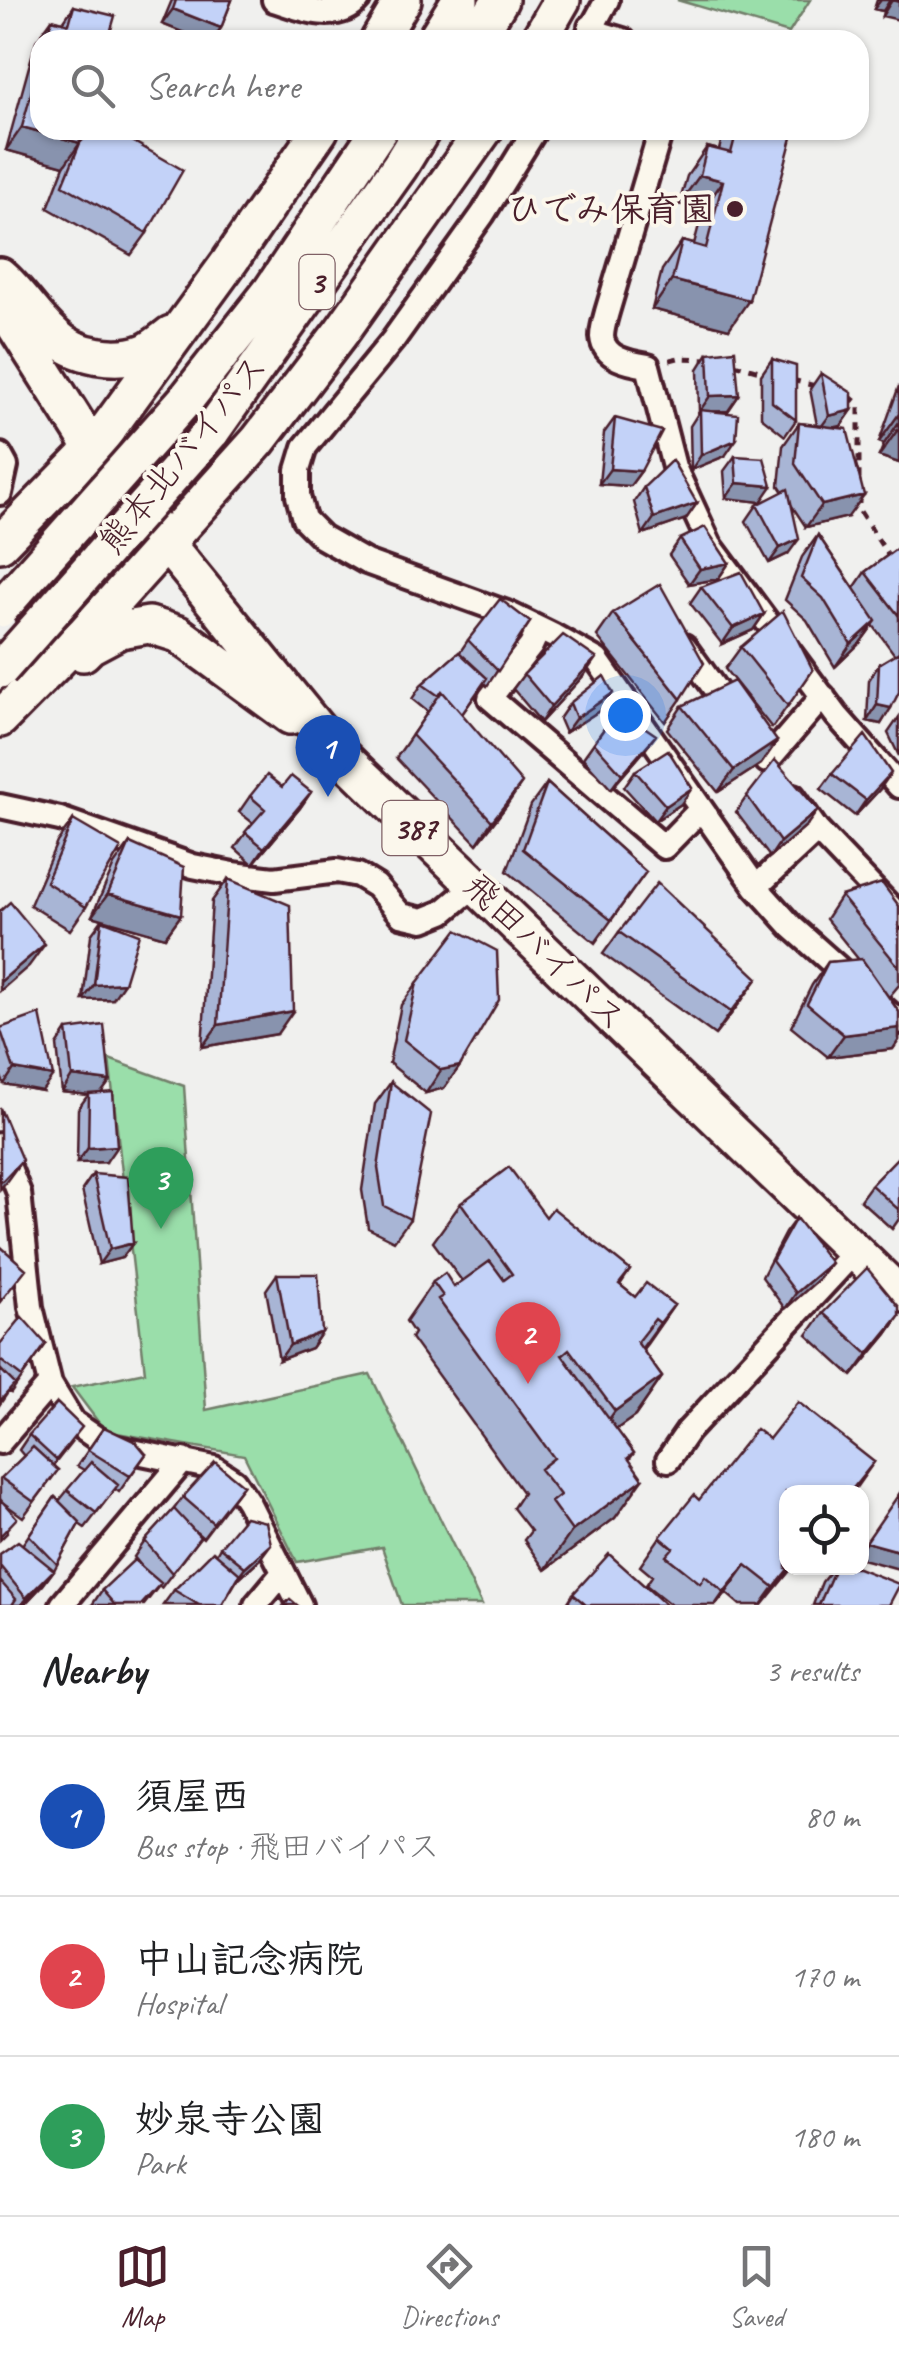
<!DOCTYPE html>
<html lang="en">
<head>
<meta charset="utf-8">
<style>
	:root { --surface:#fff; --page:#f2f2f2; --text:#202124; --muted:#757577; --line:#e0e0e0; --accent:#4a1f2b }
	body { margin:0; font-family:Caveat,"Klee One",sans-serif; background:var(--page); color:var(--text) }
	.controls { position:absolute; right:30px; bottom:30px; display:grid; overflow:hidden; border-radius:20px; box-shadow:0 2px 8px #0004 }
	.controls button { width:90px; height:90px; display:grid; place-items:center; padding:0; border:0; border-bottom:2px solid var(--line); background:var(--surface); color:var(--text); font:50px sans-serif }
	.you { position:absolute; left:625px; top:715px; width:35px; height:35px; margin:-25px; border:8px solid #fff; border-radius:50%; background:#1a73e8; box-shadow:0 0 0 15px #1a73e833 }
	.badge { display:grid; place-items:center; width:65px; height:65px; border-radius:50%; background:var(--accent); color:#fff; font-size:32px; font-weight:700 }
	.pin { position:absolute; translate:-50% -82px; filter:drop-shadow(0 2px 5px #0008) }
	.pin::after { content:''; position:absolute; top:52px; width:35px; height:30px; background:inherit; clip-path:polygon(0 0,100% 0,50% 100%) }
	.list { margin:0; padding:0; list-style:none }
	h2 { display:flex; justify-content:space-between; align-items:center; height:130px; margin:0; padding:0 40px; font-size:42px }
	h2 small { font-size:32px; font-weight:400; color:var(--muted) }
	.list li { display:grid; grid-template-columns:65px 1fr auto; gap:30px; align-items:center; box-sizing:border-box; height:160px; padding:0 40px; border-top:2px solid var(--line) }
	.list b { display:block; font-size:38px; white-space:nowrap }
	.list p { margin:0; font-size:32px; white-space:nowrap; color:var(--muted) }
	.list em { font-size:32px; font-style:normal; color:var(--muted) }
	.icon { flex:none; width:55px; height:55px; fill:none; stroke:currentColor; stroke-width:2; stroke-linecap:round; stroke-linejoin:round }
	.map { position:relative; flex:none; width:899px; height:1605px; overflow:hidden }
	.search { position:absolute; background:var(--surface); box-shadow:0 2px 8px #0004; left:30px; right:30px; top:30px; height:110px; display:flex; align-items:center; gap:25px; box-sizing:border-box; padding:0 35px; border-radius:30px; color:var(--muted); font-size:38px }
	.sheet { height:610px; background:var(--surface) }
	nav { display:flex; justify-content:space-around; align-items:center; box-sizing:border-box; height:140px; border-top:2px solid var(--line); background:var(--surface); font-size:28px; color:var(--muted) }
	nav a { display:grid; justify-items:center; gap:5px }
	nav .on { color:var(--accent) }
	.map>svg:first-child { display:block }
	.green { fill:#9adeaa; stroke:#727e6a; stroke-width:2.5 }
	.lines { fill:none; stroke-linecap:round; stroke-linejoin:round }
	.minor-casing { stroke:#4a1f2b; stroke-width:30 }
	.trunk-casing { stroke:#4a1f2b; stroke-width:42 }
	.path { stroke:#4a1f2b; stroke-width:5; stroke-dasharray:8 8; stroke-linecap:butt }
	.minor { stroke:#fbf7ec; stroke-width:22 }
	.trunk { stroke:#fbf7ec; stroke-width:35 }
	.trunk-bridge-casing { stroke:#4a1f2b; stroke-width:42; stroke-linecap:butt }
	.trunk-bridge { stroke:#fbf7ec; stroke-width:35 }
	.wall { fill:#a8b5d5; stroke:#4a1f2b; stroke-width:2.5 }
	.shaded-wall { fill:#8893ae; stroke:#4a1f2b; stroke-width:2.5 }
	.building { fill:#c3d2f8; stroke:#4a1f2b; stroke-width:2.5 }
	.poi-dot { fill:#4a1f2b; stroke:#fbf7ec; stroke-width:4 }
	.labels { text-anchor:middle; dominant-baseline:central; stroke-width:8; stroke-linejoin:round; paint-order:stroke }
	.shield { fill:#fbf7ec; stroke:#7f6065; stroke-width:2.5 }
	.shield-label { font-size:32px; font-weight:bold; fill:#4a1f2b }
	.poi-label { font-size:35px; font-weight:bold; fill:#4a1f2b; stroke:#fbf7ec; text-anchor:end }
	.street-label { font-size:35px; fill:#4a1f2b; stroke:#fbf7ec }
</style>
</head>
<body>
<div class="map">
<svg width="899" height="1605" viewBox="0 0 899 1605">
	<rect width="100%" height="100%" fill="#f0f0ee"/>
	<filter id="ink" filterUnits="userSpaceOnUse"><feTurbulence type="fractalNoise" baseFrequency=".01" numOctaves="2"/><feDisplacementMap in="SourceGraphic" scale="20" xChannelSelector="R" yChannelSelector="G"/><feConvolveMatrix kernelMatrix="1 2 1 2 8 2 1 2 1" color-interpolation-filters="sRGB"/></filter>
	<g filter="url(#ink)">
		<path class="green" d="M677,0H810L789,33Z
			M109,1059L184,1086L206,1410L370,1374L482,1605H402L382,1547L297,1562L244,1455L105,1431L72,1387L145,1372Z"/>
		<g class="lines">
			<defs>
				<path id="minor" d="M274,0C300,9 338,24 358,0
					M590,27L603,34L623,40
					M585,40L607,0
					M535,130L483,214L393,340L305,447L298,470V496L304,519L322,537L366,562L507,613L554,636L597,660L756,887L792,927L899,1022
					M661,130L607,312C605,319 602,329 602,337C604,359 630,363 648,366L674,467L710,545L837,716L899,786
					M0,455L6,466L0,493
					M539,629L531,646L490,698L664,847L701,809
					M684,646L767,761L823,696
					M793,796L817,830L899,916
					M0,806L60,819L193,866L233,874L274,879L337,871L358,875L376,886L401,915L423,920L443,912L475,885
					M756,887L817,830
					M0,1145L19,1193L31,1307L50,1384L73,1422L108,1446L214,1468L234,1481L248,1502L300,1605
					M0,1442L50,1384
					M668,1460L688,1431L856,1250
					M62,1605L184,1460
					M256,1605L282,1574"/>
				<path id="trunk" d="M379,40L403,0
					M435,40L460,0
					M476,40L500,0
					M539,40L562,0
					M0,276C20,293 34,317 54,335C75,356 117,363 145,352C154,348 163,340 171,334
					M0,302L93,449L165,542L331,746L899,1294
					M187,398L271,291L379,130
					M211,432L400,166L422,130
					M0,544L93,449L230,261L320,130
					M83,653L90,646L120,630L149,625L178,634L290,716
					M0,719L86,632L258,441L342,331L484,130"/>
			</defs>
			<use href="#minor" class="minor-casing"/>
			<use href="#trunk" class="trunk-casing"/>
			<path class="path" d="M670,360L678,358L708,359
				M734,364L767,373
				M792,380L815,386
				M849,396L859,404V480
				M859,496V510L899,572"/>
			<use href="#minor" class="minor"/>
			<use href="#trunk" class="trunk"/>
			<defs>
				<path id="trunk-bridge" d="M0,609L187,398
					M0,670L211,432"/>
			</defs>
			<use href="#trunk-bridge" class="trunk-bridge-casing"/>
			<use href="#trunk-bridge" class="trunk-bridge"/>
		</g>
		<path class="wall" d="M172,0H232L221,28L212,40H202L162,24Z
			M877,0H899L882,16L883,11L874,9Z
			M74,6L108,40H40V130L80,143L147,233L131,255L48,208L64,166L6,150L36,41L52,19L63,22Z
			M724,130H794L729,329L652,309L662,270L682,241L694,244L703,210L679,204L687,176L707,147L719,150Z
			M708,353L739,395L728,411H710L725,456L691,470L690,426L699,412L698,369Z
			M772,359L796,420L785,436L761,417V375Z
			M821,373L852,410L841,426L834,428L848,517L806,527L792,506L788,554L769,563L746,521L757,505L783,492L779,486L783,446L799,423L817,425L810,389Z
			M899,386V463L879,456L884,444L879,442Z
			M615,418L641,471L630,486L599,484L604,433Z
			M735,456L761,502L726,498L724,471Z
			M644,487L697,503L686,519L643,534L634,502Z
			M818,535L854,588L865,572L899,547V692L881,724L867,721L869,680L879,664L895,655L873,625L860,643L835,667L807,620L785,600L802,557Z
			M680,539L729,563L718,579L689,584L669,555Z
			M701,587L764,614L753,630L722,644L690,603Z
			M613,613L681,699L665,722L597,636Z
			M530,622L487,686L484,683L462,714L507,805L477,844L396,758L428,712L412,699L422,684L460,652L468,640Z
			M741,647L813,670L772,728L725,669Z
			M524,674H585L541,722L513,689Z
			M570,703L602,709L565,733L559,719Z
			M682,706L777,741L761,764L718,792L667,729Z
			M618,709L645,750L611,789L583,758Z
			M899,717V756L888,733Z
			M635,771L681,804L655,821L624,787Z
			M832,774L880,789L855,816L821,789Z
			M547,783L646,872L595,943L507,871L531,805Z
			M282,787L311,792L300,808L253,864L235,848L253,823L239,812L250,796Z
			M747,796L807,825L770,857L736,812Z
			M73,820L86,907L70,930L30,905L57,842Z
			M130,843L181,915L165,937L92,916L114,865Z
			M228,879L277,1034L202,1047L212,901Z
			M841,896L899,906V985L889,997L899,1012V1040L893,1049L828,1057L791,1027L812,985L828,962L859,960L826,919Z
			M102,920L113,999L83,1000L91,935Z
			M619,932L742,1000L715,1035L603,954Z
			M417,983L460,1066L444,1088L426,1093L389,1063L401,1005Z
			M0,1028L42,1091L4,1084L0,1074Z
			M67,1030L110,1081L101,1093L106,1162L77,1163L78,1109L88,1095L62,1092L57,1045Z
			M391,1082L410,1219L394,1241L368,1228L362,1190L375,1104Z
			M899,1156V1219L892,1229L860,1200L871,1185Z
			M93,1174L133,1243L122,1258L99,1264L82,1190Z
			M461,1203L546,1217L630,1270L620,1285L635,1297L674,1305L642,1350L662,1377L635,1416L616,1429L634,1453L629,1460L615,1518L545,1570L524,1540L531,1531L513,1508L523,1493L411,1338L414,1333L406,1321L433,1282L454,1287L462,1281L433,1242Z
			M796,1218L820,1278L785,1309L762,1277L785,1233Z
			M277,1274L322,1332L311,1348L279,1360L266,1290Z
			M823,1313L899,1317L887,1334L852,1376L807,1335Z
			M0,1344H46L11,1393L9,1391L0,1404Z
			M104,1427L146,1454L119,1492L115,1489L85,1528L79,1524L54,1570L43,1585L24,1605H0V1554L22,1545L55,1497L59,1501L84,1470L77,1466Z
			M29,1435L71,1443L53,1466L58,1470L23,1517L5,1504L7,1533L0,1540V1480L24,1456L19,1450Z
			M769,1439L874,1462L853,1492H786L792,1568L762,1605H740L726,1593L716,1605H671L646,1585L652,1576L640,1566L660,1537L699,1500Z
			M243,1485L203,1538L195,1531L200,1537L161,1588L159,1586L144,1605H92L102,1590L142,1567L134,1557L145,1541L174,1509L183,1497Z
			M220,1547L260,1559L237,1580L222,1605H163L174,1590L216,1554Z
			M833,1568H858L889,1605H813L822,1582Z
			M573,1594L666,1605H566Z"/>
		<path class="shaded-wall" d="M881,0H890L883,11L874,9Z
			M892,0L899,2V20L882,16Z
			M173,9L221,28L212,40H202L162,24Z
			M22,127L80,143L64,166L6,150Z
			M700,175L723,181L703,210L679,204Z
			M672,280L749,300L729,329L652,309Z
			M739,395L728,411L699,412L710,396Z
			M852,410L841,426L818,431L829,416Z
			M899,414V422L884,444L879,442Z
			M899,428V463L879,456Z
			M736,440L725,456L691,470L701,455Z
			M610,469L641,471L630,486L599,484Z
			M737,483L772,486L761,502L726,498Z
			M864,495L848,517L806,527L822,505Z
			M697,503L686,519L643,534L654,518Z
			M799,539L788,554L769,563L780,548Z
			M729,563L718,579L689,584L700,569Z
			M764,614L753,630L722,644L733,628Z
			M876,621L860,643L835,667L851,644Z
			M596,658L585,674L541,722L551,706Z
			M613,693L602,709L565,733L576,718Z
			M877,705L891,708L881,724L867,721Z
			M656,735L645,750L611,789L622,774Z
			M777,741L761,764L718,792L734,770Z
			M891,773L880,789L855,816L866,800Z
			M522,783L507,805L477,844L492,821Z
			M692,788L681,804L655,821L666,806Z
			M311,792L300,808L253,864L264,848Z
			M818,810L807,825L770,857L780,842Z
			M108,894L181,915L165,937L92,916Z
			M45,944L29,966L0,991V982Z
			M758,978L742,1000L715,1035L731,1012Z
			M124,983L113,999L83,1000L94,985Z
			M293,1011L277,1034L202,1047L218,1025Z
			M899,1028V1040L893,1049L828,1057L844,1035Z
			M460,1066L444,1088L426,1093L441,1070Z
			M14,1069L53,1076L42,1091L4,1084Z
			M72,1076L110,1081L99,1096L62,1092Z
			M117,1146L106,1162L77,1163L88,1148Z
			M22,1160L6,1182L0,1189V1183Z
			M133,1243L122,1258L99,1264L110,1249Z
			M831,1263L820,1278L785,1309L796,1293Z
			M674,1305L647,1344L632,1362L660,1323Z
			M899,1316L887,1334L852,1376L868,1354Z
			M322,1332L311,1348L279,1360L290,1345Z
			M662,1377L635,1416L587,1450L615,1411Z
			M643,1479L615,1518L545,1570L572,1531Z
			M866,1542L899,1551V1569L862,1559V1548Z
			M271,1544L260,1559L234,1582L245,1567Z
			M746,1565L726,1593L715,1605L724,1592Z
			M789,1568H792L761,1605L774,1587Z
			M54,1570L43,1585L24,1605H21Z"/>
		<path class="building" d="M176,0H232L221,28L173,9Z
			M74,6L115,16L108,40H46L52,19L69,24Z
			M40,61V130H84L80,143L22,127Z
			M92,130H113L183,170L147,233L63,185L80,143Z
			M737,130H794L749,300L672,280L682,241L706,248L723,181L700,175L707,147L731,153Z
			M735,350L739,395L710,396L708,353Z
			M772,359L796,366V420L772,402Z
			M821,373L852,393V410L829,416Z
			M700,410L738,414L736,440L701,455Z
			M615,418L662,431L641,471L610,469Z
			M799,423L847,429L864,495L822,505L795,464Z
			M735,456L764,458L772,486L737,483Z
			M672,460L697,503L654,518L644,487Z
			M788,489L799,539L780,548L757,505Z
			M705,527L729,563L700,569L680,539Z
			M818,535L876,621L851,644L823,598L801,578Z
			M899,547V616L865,572Z
			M741,572L764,614L733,628L701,587Z
			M660,584L704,663L681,699L613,613Z
			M500,599L530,622L498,671L468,640Z
			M783,611L813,670L788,706L741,647Z
			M563,635L596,658L551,706L524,674Z
			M459,652L487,678L462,714L442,691L439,696L422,684Z
			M899,652V692L891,708L877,705L879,664Z
			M604,676L613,693L576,718L570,703Z
			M734,681L777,741L734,770L682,706Z
			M442,691L522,783L492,821L412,735Z
			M618,709L656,735L622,774L594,743Z
			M865,735L891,773L866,800L832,774Z
			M668,750L692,788L666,806L635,771Z
			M775,760L818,810L780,842L747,796Z
			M267,775L282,787L291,776L311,792L264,848L245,832L265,809L250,796Z
			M547,783L646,872L611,920L523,849Z
			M73,820L121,848L86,907L46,882Z
			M130,843L184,867L181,915L108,894Z
			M228,879L290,905L293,1011L218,1025Z
			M657,883L758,978L731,1012L619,932Z
			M882,883L899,906V967L841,896Z
			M10,902L45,944L0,982V911Z
			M102,920L139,934L124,983L94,985Z
			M457,930L497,951L499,1000L460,1066L441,1070L404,1040L417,983Z
			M862,959L899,1012V1028L844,1035L807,1004L828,962Z
			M40,1014L53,1076L14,1069L0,1028Z
			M104,1025L110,1081L72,1076L67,1030Z
			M391,1082L431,1114L410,1219L384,1206L378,1168Z
			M113,1092L117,1146L88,1148L89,1094Z
			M0,1108L22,1160L0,1183Z
			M899,1156V1210L871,1185Z
			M509,1167L546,1217L553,1208L630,1270L619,1284L635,1297L646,1283L674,1305L660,1323L655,1319L637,1342L662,1377L615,1411L569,1349L562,1355L634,1453L628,1458L643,1479L572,1531L551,1502L560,1495L540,1469L554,1458L438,1299L443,1296L433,1282L445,1273L454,1287L490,1261L504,1280L512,1274L461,1203Z
			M93,1174L128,1177L133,1243L110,1249Z
			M796,1218L831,1263L796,1293L772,1261Z
			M0,1246L26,1269L0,1302Z
			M867,1268L899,1307V1316L868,1354L823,1313Z
			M277,1274H318L322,1332L290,1345Z
			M22,1317L46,1344L22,1377L0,1360V1344Z
			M0,1369L15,1384L0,1401Z
			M798,1402L874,1462L850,1492H786V1568H789L774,1587L746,1565L724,1592L705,1576L700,1583L666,1556L673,1548L660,1537L694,1495L699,1500L756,1429L769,1439Z
			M57,1403L82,1427L56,1460L29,1435Z
			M104,1427L136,1442L146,1454L130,1476L88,1450Z
			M33,1447L58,1470L34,1502L1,1478Z
			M91,1462L118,1485L96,1513L67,1490Z
			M215,1462L243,1485L213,1523L183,1497Z
			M899,1494V1551L866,1542Z
			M55,1497L80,1522L57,1564L29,1535Z
			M0,1499L17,1518L0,1536Z
			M174,1509L200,1537L172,1573L145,1541Z
			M245,1517L266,1522L271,1544L245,1567L220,1547Z
			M18,1541L54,1570L26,1598L0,1566V1554Z
			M213,1551L240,1574L222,1605H199L174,1590Z
			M609,1554L666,1605H586L573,1594Z
			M134,1560L161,1583L141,1605H115L102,1590Z
			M835,1568H858L899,1584V1586L889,1605H819Z
			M0,1581L16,1599L12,1605H0Z
			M290,1599L297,1605H284Z"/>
	</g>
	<circle class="poi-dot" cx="735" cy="209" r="10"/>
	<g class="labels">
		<g class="shield">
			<rect x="299.5" y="255" width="35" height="54" rx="8"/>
			<rect x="382.5" y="801" width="65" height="54" rx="8"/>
		</g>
		<g class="shield-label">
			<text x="317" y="282">3</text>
			<text x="415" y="828">387</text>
		</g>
		<g class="poi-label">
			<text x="715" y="209">ひでみ保育園</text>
		</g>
		<g class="street-label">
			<text transform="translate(183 454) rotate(-51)">熊本北バイパス</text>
			<text transform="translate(545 952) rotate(44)">飛田バイパス</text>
		</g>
	</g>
</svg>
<div class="controls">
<button><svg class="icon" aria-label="locate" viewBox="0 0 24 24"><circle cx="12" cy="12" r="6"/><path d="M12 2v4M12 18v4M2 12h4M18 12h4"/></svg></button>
</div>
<div class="you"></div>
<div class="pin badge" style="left:328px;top:797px;background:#1a4fb4">1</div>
<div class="pin badge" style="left:528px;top:1384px;background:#e0444e">2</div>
<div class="pin badge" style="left:161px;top:1229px;background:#2e9e5b">3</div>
<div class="search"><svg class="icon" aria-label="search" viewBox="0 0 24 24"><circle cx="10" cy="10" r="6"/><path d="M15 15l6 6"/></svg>Search here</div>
</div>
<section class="sheet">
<h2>Nearby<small>3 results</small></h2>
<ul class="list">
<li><span class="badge" style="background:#1a4fb4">1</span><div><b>須屋西</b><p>Bus stop · 飛田バイパス</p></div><em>80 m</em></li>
<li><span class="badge" style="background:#e0444e">2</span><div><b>中山記念病院</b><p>Hospital</p></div><em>170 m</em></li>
<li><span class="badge" style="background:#2e9e5b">3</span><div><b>妙泉寺公園</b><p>Park</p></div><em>180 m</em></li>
</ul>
</section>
<nav>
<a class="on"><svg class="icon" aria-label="map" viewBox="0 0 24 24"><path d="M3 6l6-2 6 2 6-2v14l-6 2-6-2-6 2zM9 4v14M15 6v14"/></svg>Map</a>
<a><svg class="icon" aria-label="directions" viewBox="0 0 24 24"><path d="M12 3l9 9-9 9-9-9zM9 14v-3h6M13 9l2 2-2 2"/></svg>Directions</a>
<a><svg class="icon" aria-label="saved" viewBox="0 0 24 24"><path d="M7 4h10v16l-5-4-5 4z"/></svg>Saved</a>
</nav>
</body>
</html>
